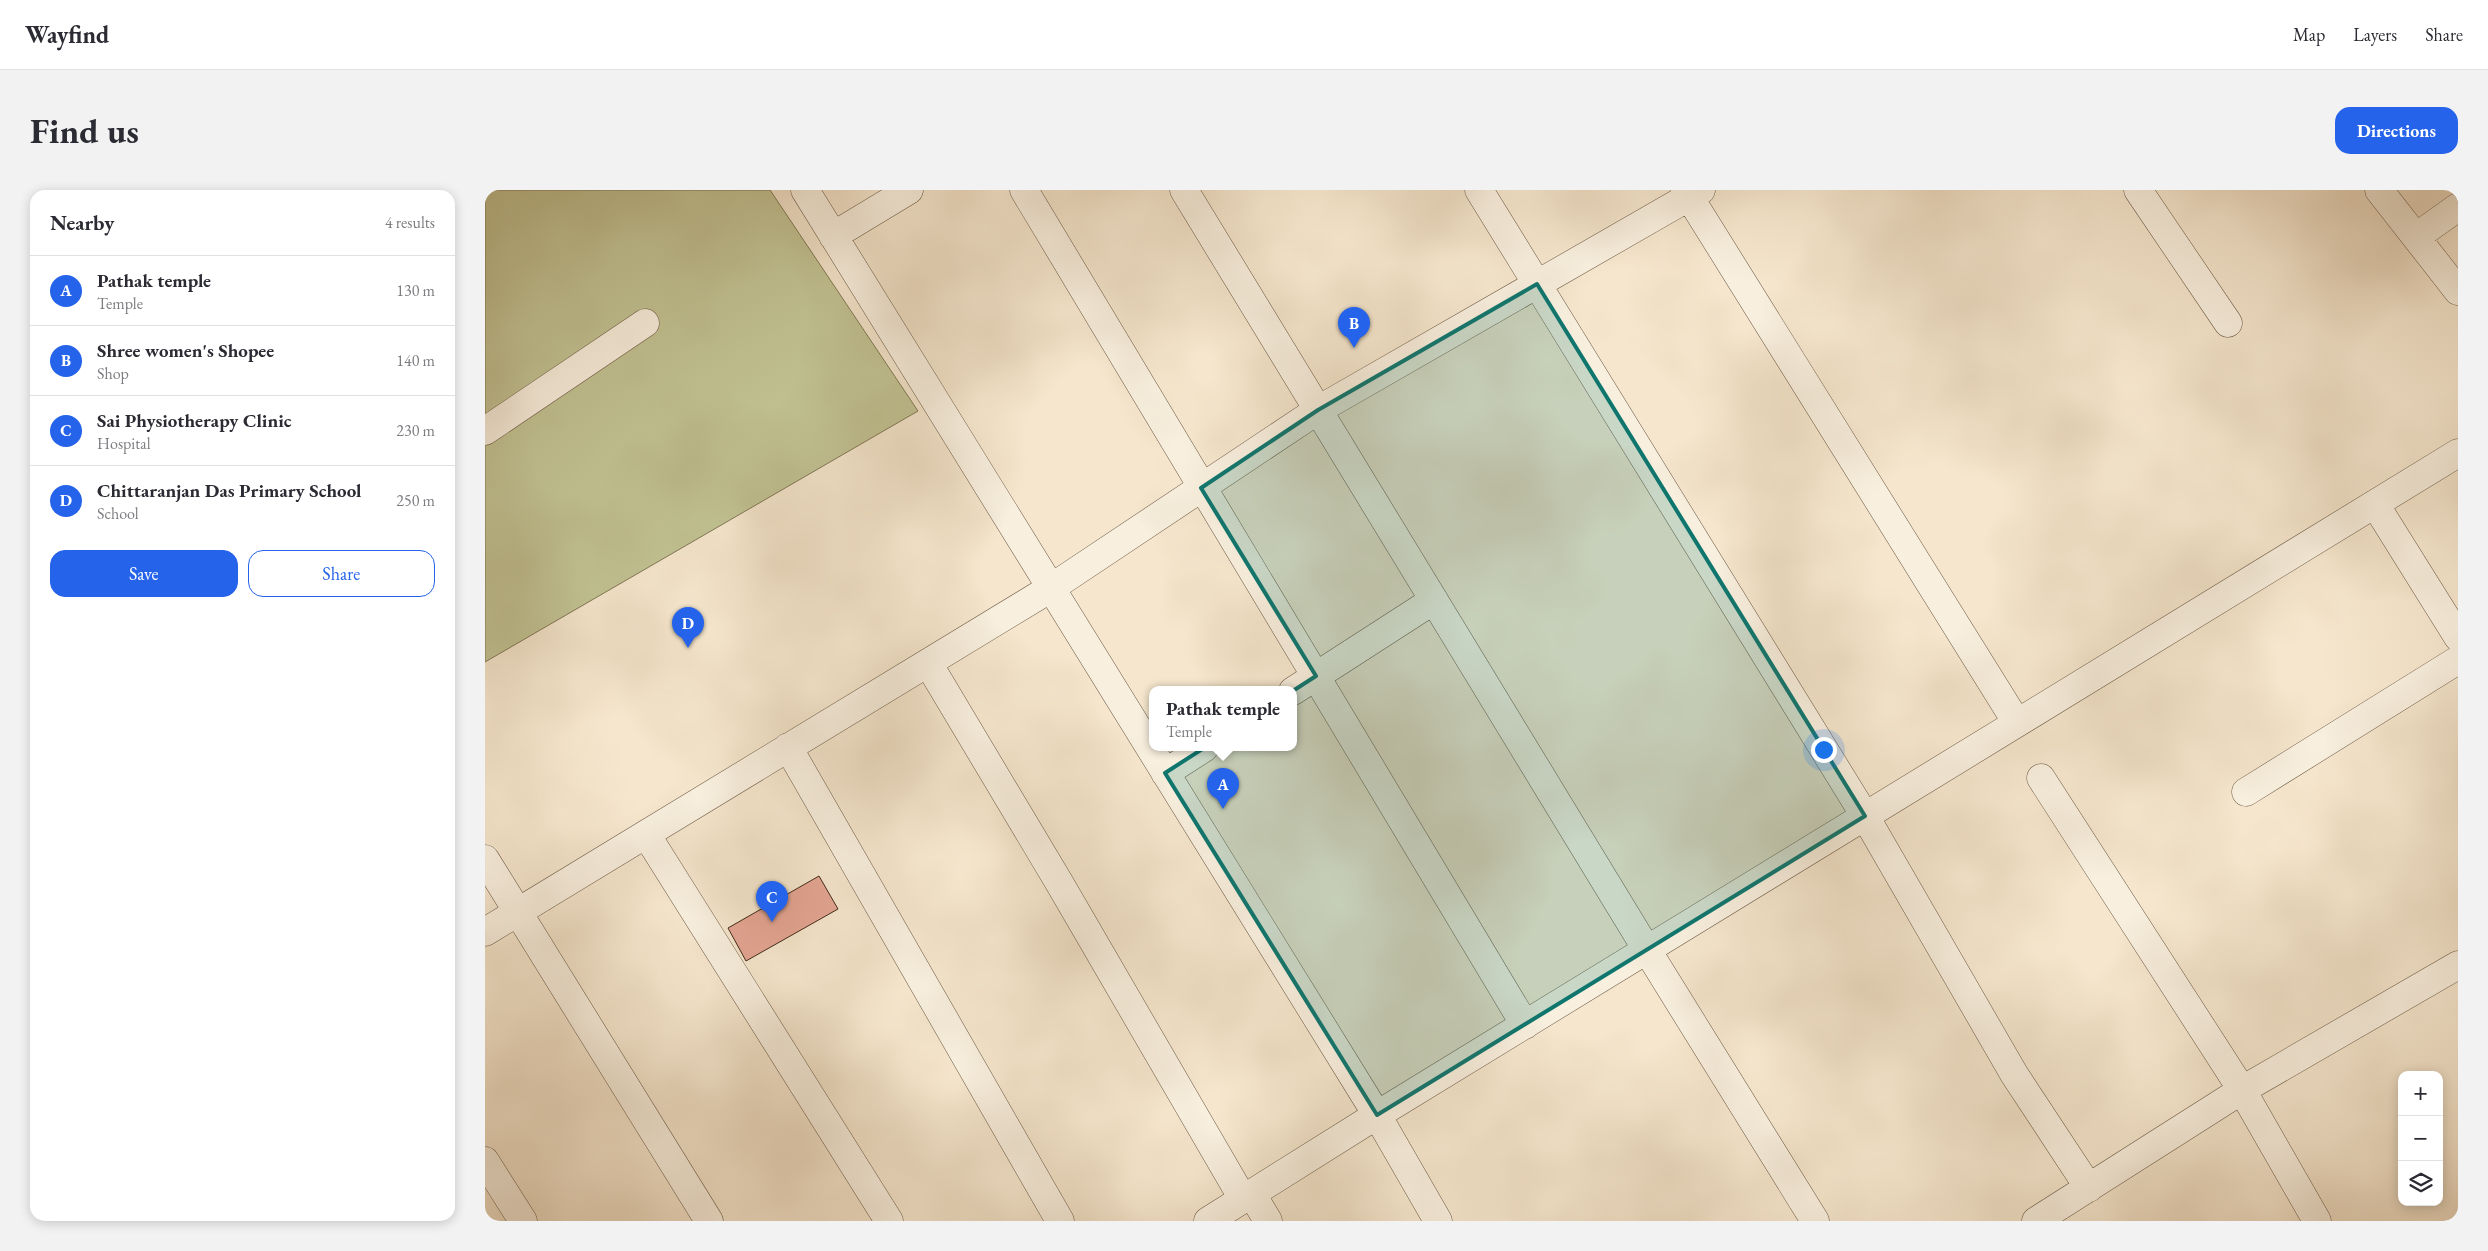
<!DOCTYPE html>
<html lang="en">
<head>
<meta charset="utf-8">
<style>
	:root { --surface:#fff; --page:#f2f2f3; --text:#2b2b33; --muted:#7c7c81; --line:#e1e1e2; --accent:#2563eb }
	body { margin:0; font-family:"EB Garamond",serif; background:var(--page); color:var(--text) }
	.controls { position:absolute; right:15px; bottom:15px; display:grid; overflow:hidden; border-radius:10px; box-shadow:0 2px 12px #0003 }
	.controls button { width:45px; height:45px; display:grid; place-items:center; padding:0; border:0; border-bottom:1px solid var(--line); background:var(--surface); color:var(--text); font:25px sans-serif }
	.you { position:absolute; left:1338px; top:559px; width:18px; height:18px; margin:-12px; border:4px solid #fff; border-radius:50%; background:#1a73e8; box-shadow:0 0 0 8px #1a73e833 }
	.badge { display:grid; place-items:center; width:32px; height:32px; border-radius:50%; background:var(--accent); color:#fff; font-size:16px; font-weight:700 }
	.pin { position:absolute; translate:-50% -41px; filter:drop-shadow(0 1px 2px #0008) }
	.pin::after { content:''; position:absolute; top:26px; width:18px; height:15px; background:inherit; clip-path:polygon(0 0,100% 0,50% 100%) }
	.popup { position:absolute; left:664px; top:496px; width:148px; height:65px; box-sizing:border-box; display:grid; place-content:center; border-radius:10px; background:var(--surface); filter:drop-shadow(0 1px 4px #0005); font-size:16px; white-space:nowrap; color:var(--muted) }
	.popup b { font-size:19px; color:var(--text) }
	.popup::after { content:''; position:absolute; left:50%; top:100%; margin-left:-10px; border:10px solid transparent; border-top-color:var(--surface) }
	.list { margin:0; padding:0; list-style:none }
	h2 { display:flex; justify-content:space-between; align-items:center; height:65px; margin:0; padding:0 20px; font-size:21px }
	h2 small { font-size:16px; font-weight:400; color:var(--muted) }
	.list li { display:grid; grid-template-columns:32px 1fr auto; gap:15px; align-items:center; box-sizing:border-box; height:70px; padding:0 20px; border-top:1px solid var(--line) }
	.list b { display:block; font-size:19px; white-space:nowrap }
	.list p { margin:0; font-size:16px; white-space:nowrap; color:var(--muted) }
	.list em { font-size:16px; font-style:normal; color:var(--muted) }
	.actions { display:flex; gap:10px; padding:15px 20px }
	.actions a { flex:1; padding:11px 0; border:1px solid var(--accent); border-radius:15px; text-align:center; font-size:18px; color:var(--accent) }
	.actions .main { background:var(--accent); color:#fff }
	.icon { flex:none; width:28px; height:28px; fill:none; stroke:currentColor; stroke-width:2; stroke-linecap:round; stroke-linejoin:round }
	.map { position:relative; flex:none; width:1973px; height:1031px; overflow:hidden; border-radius:15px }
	header { display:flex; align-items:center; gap:30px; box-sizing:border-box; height:70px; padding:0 25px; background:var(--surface); border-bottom:1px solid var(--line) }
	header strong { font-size:24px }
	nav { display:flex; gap:28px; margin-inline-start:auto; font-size:18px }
	.intro { display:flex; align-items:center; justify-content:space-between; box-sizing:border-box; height:120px; padding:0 30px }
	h1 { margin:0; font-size:35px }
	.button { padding:12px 22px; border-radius:15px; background:var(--accent); color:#fff; font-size:18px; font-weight:700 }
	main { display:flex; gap:30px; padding:0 30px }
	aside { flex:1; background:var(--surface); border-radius:15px; box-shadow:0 2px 12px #0003 }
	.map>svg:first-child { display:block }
	.green { fill:#c2c394; stroke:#817756 }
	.building { fill:#e4a593; stroke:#402b19 }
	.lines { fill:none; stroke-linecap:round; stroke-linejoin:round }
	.minor-casing { stroke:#6d5a46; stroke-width:29 }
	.minor { stroke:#f8efde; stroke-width:28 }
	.marked { fill:#0f766e; fill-opacity:0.2; stroke:#0f766e; stroke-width:4; stroke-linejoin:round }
</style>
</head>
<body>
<header>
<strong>Wayfind</strong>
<nav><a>Map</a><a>Layers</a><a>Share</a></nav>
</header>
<div class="intro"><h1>Find us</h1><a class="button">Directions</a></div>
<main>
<aside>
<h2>Nearby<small>4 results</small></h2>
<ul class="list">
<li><span class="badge">A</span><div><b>Pathak temple</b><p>Temple</p></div><em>130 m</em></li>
<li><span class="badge">B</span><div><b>Shree women's Shopee</b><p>Shop</p></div><em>140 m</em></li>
<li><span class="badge">C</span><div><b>Sai Physiotherapy Clinic</b><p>Hospital</p></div><em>230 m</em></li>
<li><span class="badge">D</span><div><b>Chittaranjan Das Primary School</b><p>School</p></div><em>250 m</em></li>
</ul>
<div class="actions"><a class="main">Save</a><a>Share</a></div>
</aside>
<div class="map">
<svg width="1973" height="1031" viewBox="0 0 1973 1031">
	<rect width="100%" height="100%" fill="#f5e6cd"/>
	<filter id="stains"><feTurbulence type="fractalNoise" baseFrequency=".004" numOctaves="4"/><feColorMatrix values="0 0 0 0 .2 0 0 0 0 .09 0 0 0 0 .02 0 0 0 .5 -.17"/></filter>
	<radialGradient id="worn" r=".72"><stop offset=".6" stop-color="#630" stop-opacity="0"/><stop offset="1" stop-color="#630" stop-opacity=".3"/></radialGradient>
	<path class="green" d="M0,0H285L433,221L0,472Z"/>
	<path class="building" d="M334,686L353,719L261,771L243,738Z"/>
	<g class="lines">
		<defs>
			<path id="minor" d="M320,0L892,925L953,1031
				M539,0L1040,835
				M699,0L1162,760L1330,1031
				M994,0L1380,626L1529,884L1604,998
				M1200,0L1532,533
				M1653,0L1743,133
				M1894,0L1973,101
				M348,46L424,0
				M1931,47L1973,17
				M0,241L160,133
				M1890,314L1973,447
				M443,473L575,694L758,1009
				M808,501L949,410
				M303,557L575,1031
				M680,583L719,558
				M1556,588L1757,900L1832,1031
				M1761,602L1973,470
				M161,644L404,1031
				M0,669L224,1031
				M0,742L566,398L833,220L1216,0
				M0,971L38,1031
				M767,1004L783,1031
				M723,1031L892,925L1973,263
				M1551,1031L1757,900L1973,775"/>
		</defs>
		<use href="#minor" class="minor-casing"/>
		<use href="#minor" class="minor"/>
	</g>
	<path class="marked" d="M1052,94L1380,626L892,925L680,583L831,486L716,298L833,220Z"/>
	<rect width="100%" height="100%" filter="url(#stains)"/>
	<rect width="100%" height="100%" fill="url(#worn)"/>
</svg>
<div class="controls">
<button>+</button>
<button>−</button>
<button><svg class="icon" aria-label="layers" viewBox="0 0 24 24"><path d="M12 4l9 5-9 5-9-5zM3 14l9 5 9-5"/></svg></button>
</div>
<div class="you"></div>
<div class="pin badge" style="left:738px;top:619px">A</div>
<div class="popup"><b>Pathak temple</b>Temple</div>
<div class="pin badge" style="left:869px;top:158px">B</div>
<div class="pin badge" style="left:287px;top:732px">C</div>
<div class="pin badge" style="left:203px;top:458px">D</div>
</div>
</main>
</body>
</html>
